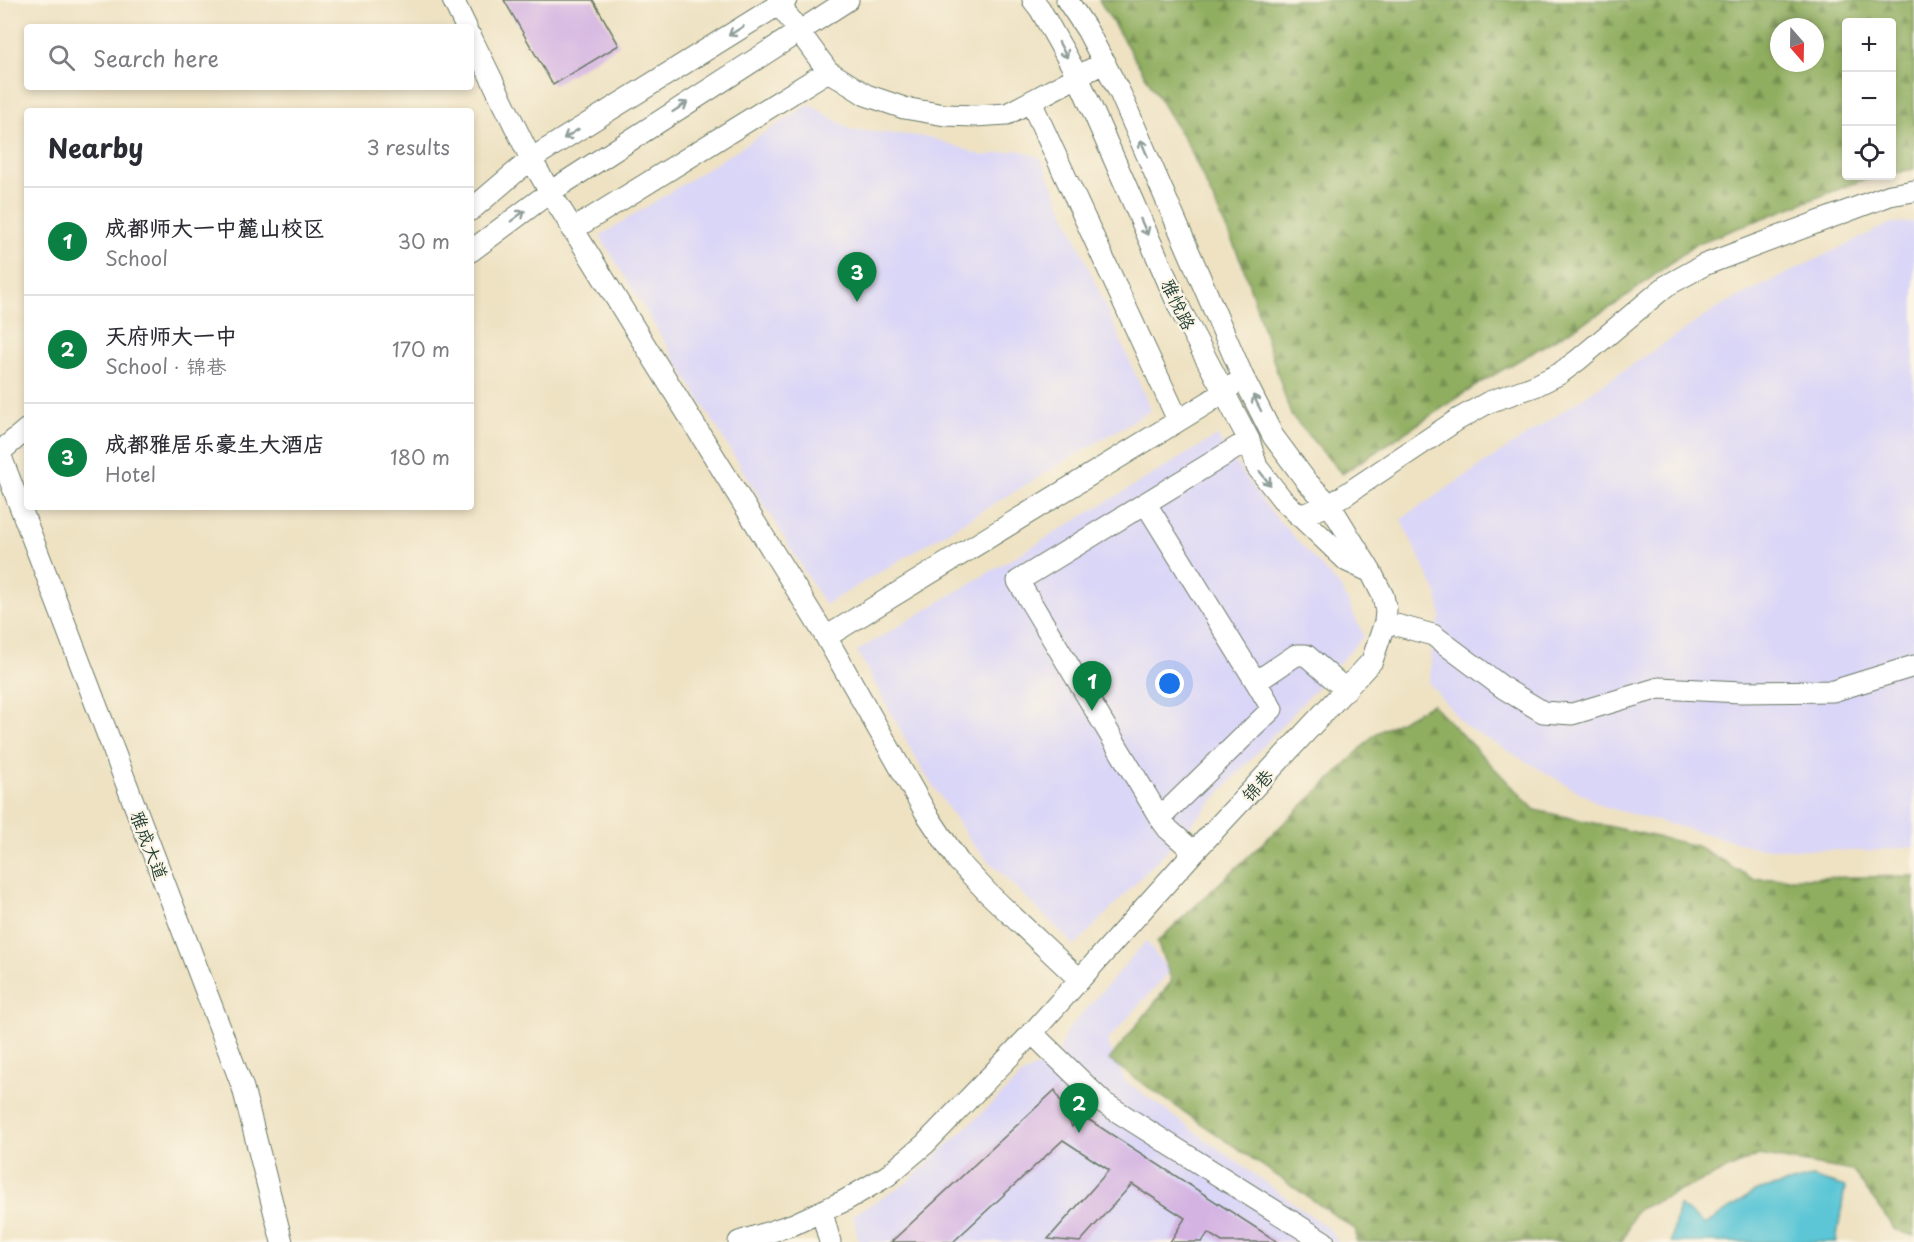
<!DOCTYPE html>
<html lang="en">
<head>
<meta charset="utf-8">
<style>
	:root { --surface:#fff; --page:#f7f7f7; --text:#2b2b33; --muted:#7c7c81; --line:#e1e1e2; --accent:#0b8043 }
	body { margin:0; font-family:"Playpen Sans","LXGW WenKai TC",sans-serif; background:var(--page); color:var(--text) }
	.controls { position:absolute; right:18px; top:18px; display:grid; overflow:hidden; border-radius:6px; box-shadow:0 3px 9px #0003 }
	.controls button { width:54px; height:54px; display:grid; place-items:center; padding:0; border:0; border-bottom:2px solid var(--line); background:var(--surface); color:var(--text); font:30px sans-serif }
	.compass { position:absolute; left:1770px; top:18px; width:54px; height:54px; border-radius:50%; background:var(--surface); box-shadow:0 3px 9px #0003; rotate:160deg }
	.you { position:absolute; left:1170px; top:684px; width:21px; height:21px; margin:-15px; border:4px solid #fff; border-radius:50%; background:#1a73e8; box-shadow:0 0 0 9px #1a73e833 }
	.badge { display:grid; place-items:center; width:39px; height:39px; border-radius:50%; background:var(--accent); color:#fff; font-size:20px; font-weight:700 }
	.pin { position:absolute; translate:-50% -50px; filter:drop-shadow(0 2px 3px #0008) }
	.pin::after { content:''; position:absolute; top:32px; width:21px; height:18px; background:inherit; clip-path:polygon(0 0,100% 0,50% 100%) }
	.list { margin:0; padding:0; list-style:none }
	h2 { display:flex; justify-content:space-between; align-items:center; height:78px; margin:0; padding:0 24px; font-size:26px }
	h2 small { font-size:20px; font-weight:400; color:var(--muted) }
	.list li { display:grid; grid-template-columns:39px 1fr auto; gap:18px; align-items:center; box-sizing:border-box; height:108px; padding:0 24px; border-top:2px solid var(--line) }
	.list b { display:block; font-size:22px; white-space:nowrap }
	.list p { margin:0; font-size:20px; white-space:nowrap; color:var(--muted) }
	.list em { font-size:20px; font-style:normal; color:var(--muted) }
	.icon { flex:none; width:33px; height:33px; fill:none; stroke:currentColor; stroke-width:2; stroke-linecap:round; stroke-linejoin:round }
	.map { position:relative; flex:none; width:1914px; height:1242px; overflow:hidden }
	.search { position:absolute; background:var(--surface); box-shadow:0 3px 9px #0003; left:24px; top:24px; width:450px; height:66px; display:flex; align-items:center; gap:15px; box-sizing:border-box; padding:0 21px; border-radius:6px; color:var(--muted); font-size:22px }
	.panel { position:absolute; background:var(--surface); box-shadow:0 3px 9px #0003; left:24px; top:108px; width:450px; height:402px; border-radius:6px }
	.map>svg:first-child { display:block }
	.built { fill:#dad6f7 }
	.forest { fill:url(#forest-firs); stroke:#58764a; stroke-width:1.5; fill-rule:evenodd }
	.water { fill:#5bc6d6; stroke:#3d8285; stroke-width:1.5 }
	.building { fill:#d4b3e2 }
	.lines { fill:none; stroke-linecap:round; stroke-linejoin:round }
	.minor-casing { stroke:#677766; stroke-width:23 }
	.minor { stroke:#fff; stroke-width:21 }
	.oneway { stroke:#8f9e9a }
	.labels { text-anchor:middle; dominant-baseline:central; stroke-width:4.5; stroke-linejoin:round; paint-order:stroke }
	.street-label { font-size:18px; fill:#1f3d34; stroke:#fcf5e5 }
</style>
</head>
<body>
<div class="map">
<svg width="1914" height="1242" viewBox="0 0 1914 1242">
	<defs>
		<pattern id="forest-firs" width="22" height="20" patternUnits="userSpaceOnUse" patternTransform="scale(1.5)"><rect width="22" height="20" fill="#90ae60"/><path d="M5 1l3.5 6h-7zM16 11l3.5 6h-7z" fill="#758f50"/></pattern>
	</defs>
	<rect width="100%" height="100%" fill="#fcf5e5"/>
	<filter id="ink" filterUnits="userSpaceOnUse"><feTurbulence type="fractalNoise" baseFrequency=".0167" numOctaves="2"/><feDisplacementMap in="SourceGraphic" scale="12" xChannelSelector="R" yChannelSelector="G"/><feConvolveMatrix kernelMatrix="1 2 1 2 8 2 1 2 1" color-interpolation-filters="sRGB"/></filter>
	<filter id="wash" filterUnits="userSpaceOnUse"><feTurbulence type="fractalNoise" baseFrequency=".008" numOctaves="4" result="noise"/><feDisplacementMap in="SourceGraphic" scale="24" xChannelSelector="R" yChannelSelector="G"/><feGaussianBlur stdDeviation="1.35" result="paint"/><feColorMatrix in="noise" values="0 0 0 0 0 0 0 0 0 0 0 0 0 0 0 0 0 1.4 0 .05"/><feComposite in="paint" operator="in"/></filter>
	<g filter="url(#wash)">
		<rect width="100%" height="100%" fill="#eee2c3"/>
		<path class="built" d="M810,104L851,130L929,137L984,156L1018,150L1041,158L1151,410L825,605L600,236Z
			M1914,222V847L1865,851L1759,848L1605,807L1465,726L1429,683L1433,635L1441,617L1437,594L1401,519L1722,305L1891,223Z
			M1217,436L1266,506L1342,589L1364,636L1178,839L1075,946L974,846L923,771L857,651Z
			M1146,941L1169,972L1107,1041L1125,1081L1328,1228L1339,1242H859L853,1215L905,1184L1025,1073L1057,1057L1066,1032Z"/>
		<path class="forest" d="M1099,0H1914V169L1892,174V22H1846V176H1884L1860,181L1696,244L1616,304L1483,381L1342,474L1291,415L1242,263L1189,147ZM1779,27H1815V63H1779Z
			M1432,704L1535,810L1697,846L1753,879L1914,876V1236L1895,1230L1853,1171L1759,1155L1635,1211L1622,1242H1356V1230L1109,1060L1172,981L1157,942L1333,777L1375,734Z"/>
		<path class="water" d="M1812,1177L1845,1187L1836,1242H1671L1679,1205L1705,1225L1756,1191Z"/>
		<g id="blocks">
			<path class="building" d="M504,0H593L619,45L553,85Z
				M1055,1090L1072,1127L1080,1114L1278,1242H1222L1208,1233L1202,1242H1170L1185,1218L1132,1184L1080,1242L1048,1239L1109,1170L1063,1140L953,1242H891Z"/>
		</g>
	</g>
	<g filter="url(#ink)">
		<use href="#blocks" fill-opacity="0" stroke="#677766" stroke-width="1.5"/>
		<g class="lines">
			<defs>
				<path id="minor" d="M453,0L466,27
					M1033,0L1040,9L1078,77L1180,309L1249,440L1257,467L1282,499L1347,561L1371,572
					M779,4L828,71L866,95L904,108L945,115L975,116L1007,114L1105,62
					M471,37L531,159L550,192L826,637L926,813L958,861L988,893L1080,980
					M1031,102L1178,420
					M471,210L531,159L786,0
					M572,230L828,71
					M471,251L550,192L848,0
					M0,452L27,429
					M0,454L243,1088L282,1242
					M1146,504L1256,682L1296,655H1306L1346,690
					M1299,516L1330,505L1457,420L1489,402L1535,386L1559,374L1578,360L1666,286L1704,265L1890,195L1914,191
					M1385,622L1433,635L1505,689L1543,712L1572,714L1659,688L1741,692L1833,691L1914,666
					M826,637L1209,402L1233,385
					M1160,818L1272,709L1256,682
					M1194,852L1168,829L1160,818L1018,581L1249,440
					M1032,1033L1104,1103L1324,1242
					M822,1212L830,1242
					M739,1242L794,1224L844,1201L887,1176L925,1144L1032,1033L1194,852L1372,661L1385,622L1386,610L1383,596L1371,572L1330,505L1307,482L1273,436L1243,377L1121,95L1087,30L1067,0"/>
			</defs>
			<use href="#minor" class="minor-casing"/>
			<use href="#minor" class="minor"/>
		</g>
		<defs><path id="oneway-shaft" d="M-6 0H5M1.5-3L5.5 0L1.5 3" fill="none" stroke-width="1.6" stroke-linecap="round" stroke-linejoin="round" transform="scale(1.5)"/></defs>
		<g class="oneway">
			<use href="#oneway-shaft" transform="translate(736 31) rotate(148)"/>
			<use href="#oneway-shaft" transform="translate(1063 50) rotate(62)"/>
			<use href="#oneway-shaft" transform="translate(680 107) rotate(-33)"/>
			<use href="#oneway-shaft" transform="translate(571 134) rotate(148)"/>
			<use href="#oneway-shaft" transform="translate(1144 148) rotate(-113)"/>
			<use href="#oneway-shaft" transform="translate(518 216) rotate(-37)"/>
			<use href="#oneway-shaft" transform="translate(1144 227) rotate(66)"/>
			<use href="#oneway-shaft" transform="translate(1257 403) rotate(-117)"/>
			<use href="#oneway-shaft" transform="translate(1265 478) rotate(52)"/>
		</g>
	</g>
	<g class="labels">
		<g class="street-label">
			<text transform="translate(1179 304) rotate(64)">雅悦路</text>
			<text transform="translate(1257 785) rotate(-47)">锦巷</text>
			<text transform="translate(150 845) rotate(69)">雅成大道</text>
		</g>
	</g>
</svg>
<div class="controls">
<button>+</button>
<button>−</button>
<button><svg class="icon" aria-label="locate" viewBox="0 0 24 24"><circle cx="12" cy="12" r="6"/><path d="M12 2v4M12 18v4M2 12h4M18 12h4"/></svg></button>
</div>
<svg class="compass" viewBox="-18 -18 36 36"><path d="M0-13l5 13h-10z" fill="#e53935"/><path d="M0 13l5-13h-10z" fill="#7c7c81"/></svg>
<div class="you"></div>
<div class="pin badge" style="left:1092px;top:711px">1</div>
<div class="pin badge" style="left:1079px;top:1133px">2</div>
<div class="pin badge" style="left:857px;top:302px">3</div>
<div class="search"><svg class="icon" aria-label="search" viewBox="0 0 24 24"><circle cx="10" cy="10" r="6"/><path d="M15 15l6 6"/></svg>Search here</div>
<section class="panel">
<h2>Nearby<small>3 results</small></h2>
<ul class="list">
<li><span class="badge">1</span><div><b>成都师大一中麓山校区</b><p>School</p></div><em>30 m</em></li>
<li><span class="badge">2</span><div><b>天府师大一中</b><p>School · 锦巷</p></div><em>170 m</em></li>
<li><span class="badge">3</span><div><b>成都雅居乐豪生大酒店</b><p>Hotel</p></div><em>180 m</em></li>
</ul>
</section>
</div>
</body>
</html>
